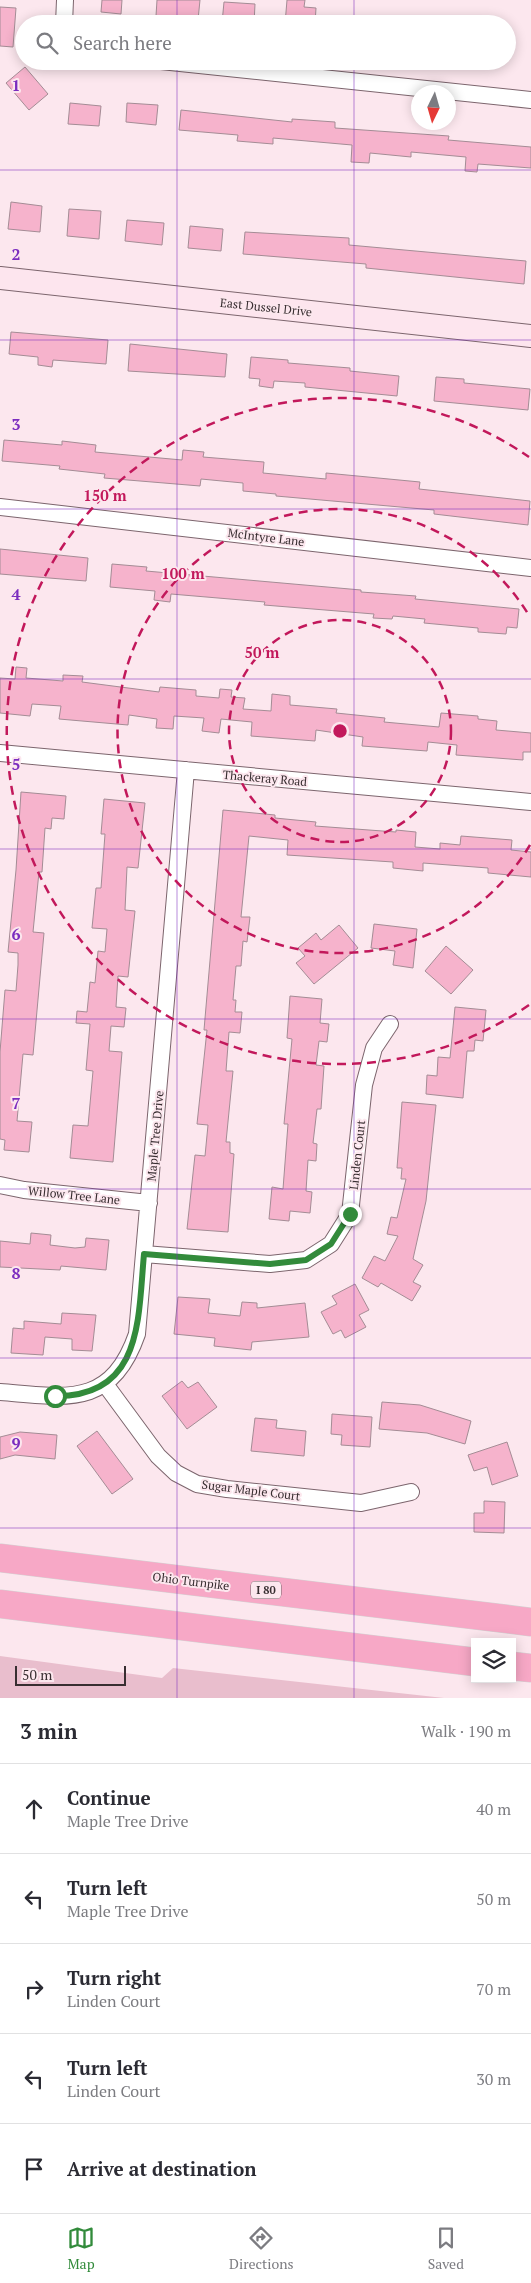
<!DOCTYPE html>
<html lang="en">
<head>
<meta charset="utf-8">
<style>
	:root { --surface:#fff; --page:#f7f7f7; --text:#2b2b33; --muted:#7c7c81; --line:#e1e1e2; --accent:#328b3b }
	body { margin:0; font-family:"PT Serif",serif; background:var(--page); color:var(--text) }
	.controls { position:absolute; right:15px; bottom:15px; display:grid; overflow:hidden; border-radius:0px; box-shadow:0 2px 12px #0003 }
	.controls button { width:45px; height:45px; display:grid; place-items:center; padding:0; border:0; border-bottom:1px solid var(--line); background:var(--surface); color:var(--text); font:25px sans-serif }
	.compass { position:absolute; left:411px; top:85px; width:45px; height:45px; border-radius:50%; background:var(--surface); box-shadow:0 2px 12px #0003; rotate:185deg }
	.scale { position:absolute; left:15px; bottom:12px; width:111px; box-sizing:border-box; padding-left:5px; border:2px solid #382e31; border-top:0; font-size:14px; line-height:18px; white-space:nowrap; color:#382e31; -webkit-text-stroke:4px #fce7ee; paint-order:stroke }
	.stop { position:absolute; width:15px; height:15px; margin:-11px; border:4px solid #328b3b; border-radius:50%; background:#fff }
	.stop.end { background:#328b3b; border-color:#fff; box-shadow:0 1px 5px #0008 }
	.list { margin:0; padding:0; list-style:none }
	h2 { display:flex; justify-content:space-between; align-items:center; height:65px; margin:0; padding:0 20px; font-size:21px }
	h2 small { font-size:16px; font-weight:400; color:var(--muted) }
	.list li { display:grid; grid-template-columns:32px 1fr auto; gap:15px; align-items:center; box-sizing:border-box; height:90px; padding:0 20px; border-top:1px solid var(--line) }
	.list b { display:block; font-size:19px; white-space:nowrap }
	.list p { margin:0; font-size:16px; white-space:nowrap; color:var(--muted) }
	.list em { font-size:16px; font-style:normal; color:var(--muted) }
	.icon { flex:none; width:28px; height:28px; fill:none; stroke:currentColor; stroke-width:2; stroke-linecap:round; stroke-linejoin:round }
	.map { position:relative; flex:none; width:531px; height:1698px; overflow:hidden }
	.search { position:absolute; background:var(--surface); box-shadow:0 2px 12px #0003; left:15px; right:15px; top:15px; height:55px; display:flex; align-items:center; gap:12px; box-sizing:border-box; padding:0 18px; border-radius:28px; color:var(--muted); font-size:19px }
	.sheet { height:515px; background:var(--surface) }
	nav { display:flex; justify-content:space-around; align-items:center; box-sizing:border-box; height:70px; border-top:1px solid var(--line); background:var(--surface); font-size:14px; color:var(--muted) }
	nav a { display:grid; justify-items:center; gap:2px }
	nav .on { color:var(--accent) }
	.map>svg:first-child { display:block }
	.green { fill:#e9becd }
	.building { fill:#f6b3cc; stroke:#a48c95 }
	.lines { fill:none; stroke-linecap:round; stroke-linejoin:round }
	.street-casing { stroke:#7c656d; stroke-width:18 }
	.secondary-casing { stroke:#7c656d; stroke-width:24 }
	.highway-casing { stroke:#d3d1d2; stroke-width:29 }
	.street { stroke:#fff; stroke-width:16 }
	.secondary { stroke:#fde5ee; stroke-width:22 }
	.highway { stroke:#f7a8c6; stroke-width:28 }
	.route { stroke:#328b3b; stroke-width:6 }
	.grid { fill:none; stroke:#7b2cbf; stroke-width:1; stroke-opacity:0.55 }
	.ring { fill:none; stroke:#c2185b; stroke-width:2.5; stroke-dasharray:9 6 }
	.labels { text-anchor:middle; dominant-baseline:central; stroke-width:4; stroke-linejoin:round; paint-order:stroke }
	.shield { fill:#fce7ee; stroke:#73666a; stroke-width:1 }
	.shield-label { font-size:11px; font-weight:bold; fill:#382e31 }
	.street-label { font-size:12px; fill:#382e31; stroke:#fce7ee }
	.grid-label { font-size:16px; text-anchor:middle; font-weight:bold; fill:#7b2cbf; stroke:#fce7ee; stroke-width:4; stroke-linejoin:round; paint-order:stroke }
	.centre { fill:#c2185b; stroke:#fce7ee; stroke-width:2.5 }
	.ring-label { font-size:15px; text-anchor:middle; font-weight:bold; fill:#c2185b; stroke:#fce7ee; stroke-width:4; stroke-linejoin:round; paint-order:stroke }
</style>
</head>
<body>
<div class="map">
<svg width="531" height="1698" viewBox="0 0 531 1698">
	<rect width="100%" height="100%" fill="#fce7ee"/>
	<path class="green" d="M0,1656L162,1678L173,1668L444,1698H0Z"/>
	<path class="building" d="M102,0H122L121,14L101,12Z
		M157,0H200L198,20L156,16Z
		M287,0H305L304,7L316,8L315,24H285Z
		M224,2L255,4L254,24L222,23Z
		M0,7L16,8L13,47L0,46Z
		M25,67L48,94L29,110L6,83Z
		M70,103L101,106L99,126L68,124Z
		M127,103L158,105L156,125L126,122Z
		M181,110L292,122V119L335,122V128L449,136L448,140L531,147V168L478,164L477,172L465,171L466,157L411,152V157L370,153L369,163L351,162L352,145L273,138V144L237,141L238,135L179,130Z
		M11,202L42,206L40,232L8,229Z
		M69,209L101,211L99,239L67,236Z
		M127,220L164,223L162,245L125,241Z
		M190,226L223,229L221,251L188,248Z
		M245,232L349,238V245L526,261L524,284L366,268V264L243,254Z
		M11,332L108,340L106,364L53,360L52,367L38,365V357L9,354Z
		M130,344L227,354L225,377L128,371Z
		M251,357L288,360V363L350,368V371L399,376L397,396L305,387V383L274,381L273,388L259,386L260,379L249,378Z
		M436,377L464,379V383L530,389L528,410L434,401Z
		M4,440L62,445V441L96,445L95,452L182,460L183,450L204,452L203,457L264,462L263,473L326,479V473L420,482L419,489L530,501L528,525L434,514V510L276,496V494L243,491V483L201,479L200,486L104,478L105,474L59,469L60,466L2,461Z
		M0,549L88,558L86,581L0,574Z
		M112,564L147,567L146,571L361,590V592L416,596L415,599L519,609L517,628L507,627L506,634L478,632V628L424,623L425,619L393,616L392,619L373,618L374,614L264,605L265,602L171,594L170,602L154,600L155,591L110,587Z
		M16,667L27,668L26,678L63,681V675L83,676L82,682L159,692L160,687L196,690V696L219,698L220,689L232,690L231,697L245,698L243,709L271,711L272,694L290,696V705L337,709L336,713L385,718L384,722L439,727L441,713L478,716V719L497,721L496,730L531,733V752H523V760L456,755L457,745L428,742L427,751L362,746L363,737L316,730L315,741L251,736L252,722L221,719L219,733L202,731L204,718L174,716L173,729L156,728L157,719L129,715L128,725L59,719L61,706L32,704L30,716L0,713V678L15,679Z
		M21,792L66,796L64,819L52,818L51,829L45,828L42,872H39L33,932L44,933L33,1055L23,1054L17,1121L32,1122L29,1152L4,1150L5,1140L0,1139V1052L5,990L16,991L18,965V953L8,952L16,870Z
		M104,799L145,803L138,868L127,867L125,910L135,911L128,977L118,976L116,1007L126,1008L124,1027L111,1026L109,1051L122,1052L113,1162L70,1158L73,1125L88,1126L93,1071L86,1070L90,1024L76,1023L77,1011L87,1012L90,982L95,983L98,951L105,952L107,929L92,928L96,888H101L105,834H101Z
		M223,810L275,815V818L316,822L315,826L396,832V830L416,832L415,847L440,849V843L460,845L461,836L512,840L511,850L531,852V877L488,873V868L423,863V871L393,868V862L287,855L288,840L249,836L241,917H250L247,942L243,941L241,966H236L233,1000H236L235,1012H242L240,1033L229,1032L226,1071H233L226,1142H230V1153L234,1154L228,1232L187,1229L195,1155L205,1156L208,1125L197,1124L207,1030H204Z
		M374,924L417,929L413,968L393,965L395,951L371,948Z
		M339,925L358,948L314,984L296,963L305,956L298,948L316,933L321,940Z
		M446,946L473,970L451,994L425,971Z
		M290,996L322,999L320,1023L329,1024L327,1042L319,1041L316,1065L324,1066L321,1109H317L313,1143L317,1144L316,1161L308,1160L306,1191L312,1192L310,1213L290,1211L289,1221L269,1219L272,1187L283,1189L288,1124H284L292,1039L287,1038Z
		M455,1007L486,1010L483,1041L475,1040L474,1051H467L463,1098L426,1094L427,1075L437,1076L438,1057L450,1058Z
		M402,1102L436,1105L426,1201L413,1259L423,1265L413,1282L421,1286L412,1301L381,1283L378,1287L362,1278L374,1256L385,1261L398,1236L387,1234L391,1217L397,1218L406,1179H401L402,1168H397Z
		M31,1233L51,1235L50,1245L75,1248L85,1247L86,1238L109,1240L106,1270L61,1266L60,1270L0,1267V1241L30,1244Z
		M355,1284L369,1310L359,1315L366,1327L345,1338L341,1330L333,1334L321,1312L337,1304L332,1296Z
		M178,1297L210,1299L208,1313L240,1316L242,1302L257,1303V1308L305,1303L309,1337L252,1342L251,1350L214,1346L215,1338L174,1334Z
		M62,1313L96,1315L92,1351L72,1350V1339L45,1337L43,1355L11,1353L13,1328L24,1329V1321L61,1324Z
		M182,1381L188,1388L198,1382L217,1407L187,1429L162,1396Z
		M382,1402L420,1405L471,1421L465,1444L427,1433L379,1429Z
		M332,1414L372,1417L370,1447L341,1445L342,1435L331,1434Z
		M255,1418L277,1420L276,1428L306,1431L304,1456L251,1451Z
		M97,1431L133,1479L112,1494L77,1446Z
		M20,1432L57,1435L55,1459L15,1455L0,1459V1437Z
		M507,1442L518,1476L492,1485L487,1467L474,1471L468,1455Z
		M484,1501L505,1502L504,1533L474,1532V1513H484Z"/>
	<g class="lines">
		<defs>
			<path id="street" d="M64,24L65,0
				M161,61L531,100
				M0,507L531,568
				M0,753L531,802
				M0,1185L24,1190L149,1203
				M144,1254L270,1264L306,1260L331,1244L350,1214L364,1085L374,1048L390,1024
				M105,1384L158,1456L176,1473L197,1484L227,1489L361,1503L411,1492
				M0,1392C65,1397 111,1409 137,1334L186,770"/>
			<path id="secondary" d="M0,278L531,336"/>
			<path id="highway" d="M0,1558L531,1622
				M0,1604L475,1662
				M512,1666L531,1668"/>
		</defs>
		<use href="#street" class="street-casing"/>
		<use href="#secondary" class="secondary-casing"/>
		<use href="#highway" class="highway-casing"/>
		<use href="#street" class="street"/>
		<use href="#secondary" class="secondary"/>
		<use href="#highway" class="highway"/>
	</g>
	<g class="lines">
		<path class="route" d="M55,1396C143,1397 138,1318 144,1254L270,1264L306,1260L331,1244L350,1214"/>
	</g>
	<path class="grid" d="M177,0V24M354,0V24M177,61V1698M354,61V1698M0,170H531M0,340H531M0,509H531M0,679H531M0,849H531M0,1019H531M0,1189H531M0,1358H531M0,1528H531"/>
	<g class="ring">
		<circle cx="340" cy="731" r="111"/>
		<path d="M530 845A222 222 0 1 1 530 617"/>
		<path d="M529 1005A333 333 0 1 1 529 457"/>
	</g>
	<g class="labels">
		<rect class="shield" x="251" y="1581.5" width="30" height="17" rx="4"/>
		<g class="shield-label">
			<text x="266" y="1590">I 80</text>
		</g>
		<g class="street-label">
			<text transform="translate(266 307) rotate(6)">East Dussel Drive</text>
			<text transform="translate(266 537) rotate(7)">McIntyre Lane</text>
			<text transform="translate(265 778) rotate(5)">Thackeray Road</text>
			<text transform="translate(155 1136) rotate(-85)">Maple Tree Drive</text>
			<text transform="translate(357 1155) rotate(-84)">Linden Court</text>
			<text transform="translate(74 1195) rotate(6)">Willow Tree Lane</text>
			<text transform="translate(251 1490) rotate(7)">Sugar Maple Court</text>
			<text transform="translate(191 1581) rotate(7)">Ohio Turnpike</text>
		</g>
	</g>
	<g class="grid-label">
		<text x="16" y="91">1</text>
		<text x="16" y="260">2</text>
		<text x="16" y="430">3</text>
		<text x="16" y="600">4</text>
		<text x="16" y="770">5</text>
		<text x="16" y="940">6</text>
		<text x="16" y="1109">7</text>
		<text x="16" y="1279">8</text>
		<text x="16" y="1449">9</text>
	</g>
	<circle cx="340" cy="731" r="8" class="centre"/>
	<g class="ring-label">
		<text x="105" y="501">150 m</text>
		<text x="183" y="579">100 m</text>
		<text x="262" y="658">50 m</text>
	</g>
</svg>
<div class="controls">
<button><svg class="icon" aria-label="layers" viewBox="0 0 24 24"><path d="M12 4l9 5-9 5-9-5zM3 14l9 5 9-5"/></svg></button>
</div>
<svg class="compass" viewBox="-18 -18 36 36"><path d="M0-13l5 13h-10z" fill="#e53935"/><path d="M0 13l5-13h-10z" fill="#7c7c81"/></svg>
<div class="scale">50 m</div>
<div class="stop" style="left:55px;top:1396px"></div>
<div class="stop end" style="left:350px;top:1214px"></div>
<div class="search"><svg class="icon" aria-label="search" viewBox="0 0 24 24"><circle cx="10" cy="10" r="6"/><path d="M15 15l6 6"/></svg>Search here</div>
</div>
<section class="sheet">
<h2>3 min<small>Walk · 190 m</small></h2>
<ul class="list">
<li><svg class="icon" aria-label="ahead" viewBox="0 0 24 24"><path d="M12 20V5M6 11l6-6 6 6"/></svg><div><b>Continue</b><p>Maple Tree Drive</p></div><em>40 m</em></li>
<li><svg class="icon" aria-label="left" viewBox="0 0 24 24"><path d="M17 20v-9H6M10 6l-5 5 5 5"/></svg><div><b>Turn left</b><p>Maple Tree Drive</p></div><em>50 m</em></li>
<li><svg class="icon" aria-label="right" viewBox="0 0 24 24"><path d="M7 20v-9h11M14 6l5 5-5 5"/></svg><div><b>Turn right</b><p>Linden Court</p></div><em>70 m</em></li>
<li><svg class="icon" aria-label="left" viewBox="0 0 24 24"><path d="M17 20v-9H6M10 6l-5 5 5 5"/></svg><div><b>Turn left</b><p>Linden Court</p></div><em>30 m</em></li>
<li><svg class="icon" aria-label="arrive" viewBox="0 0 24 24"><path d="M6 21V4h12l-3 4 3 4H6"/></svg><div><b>Arrive at destination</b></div></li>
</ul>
</section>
<nav>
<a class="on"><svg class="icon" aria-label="map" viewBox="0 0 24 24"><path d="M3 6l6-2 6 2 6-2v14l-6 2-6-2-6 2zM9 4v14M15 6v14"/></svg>Map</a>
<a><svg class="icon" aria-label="directions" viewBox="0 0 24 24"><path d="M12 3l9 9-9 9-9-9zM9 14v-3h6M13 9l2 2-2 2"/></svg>Directions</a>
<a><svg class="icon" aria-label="saved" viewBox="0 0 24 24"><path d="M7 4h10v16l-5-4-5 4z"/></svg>Saved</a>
</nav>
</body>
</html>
